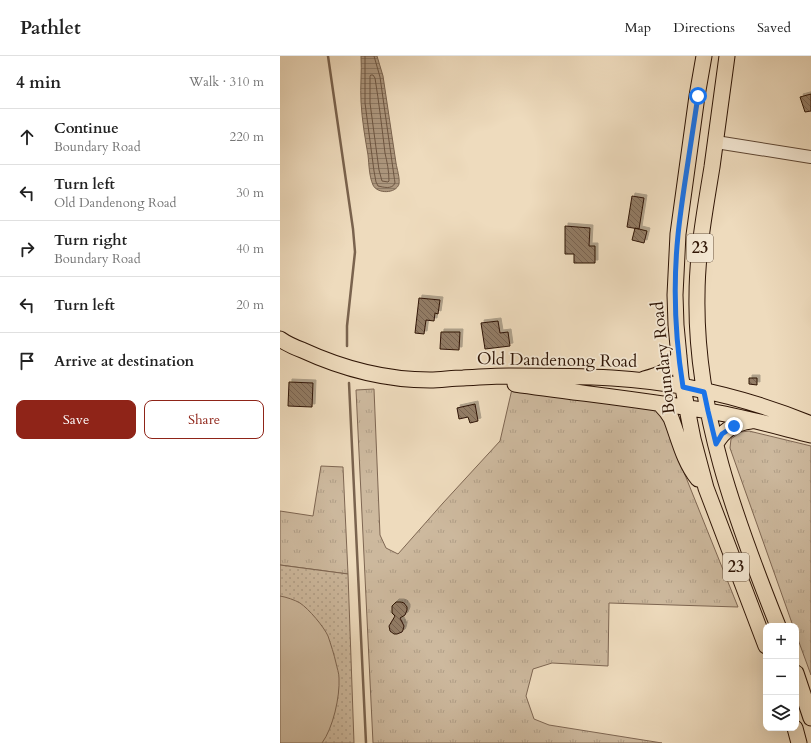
<!DOCTYPE html>
<html lang="en">
<head>
<meta charset="utf-8">
<style>
	:root { --surface:#fff; --page:#f6f6f6; --text:#222; --muted:#767676; --line:#e0e0e0; --accent:#8f2418 }
	body { margin:0; font-family:Cardo,serif; background:var(--page); color:var(--text) }
	.controls { position:absolute; right:12px; bottom:12px; display:grid; overflow:hidden; border-radius:8px; box-shadow:0 4px 16px #0002 }
	.controls button { width:36px; height:36px; display:grid; place-items:center; padding:0; border:0; border-bottom:1px solid var(--line); background:var(--surface); color:var(--text); font:20px sans-serif }
	.stop { position:absolute; width:12px; height:12px; margin:-9px; border:3px solid #1a73e8; border-radius:50%; background:#fff }
	.stop.end { background:#1a73e8; border-color:#fff; box-shadow:0 1px 4px #0008 }
	.list { margin:0; padding:0; list-style:none }
	h2 { display:flex; justify-content:space-between; align-items:center; height:52px; margin:0; padding:0 16px; font-size:17px }
	h2 small { font-size:13px; font-weight:400; color:var(--muted) }
	.list li { display:grid; grid-template-columns:26px 1fr auto; gap:12px; align-items:center; box-sizing:border-box; height:56px; padding:0 16px; border-top:1px solid var(--line) }
	.list b { display:block; font-size:15px; white-space:nowrap }
	.list p { margin:0; font-size:13px; white-space:nowrap; color:var(--muted) }
	.list em { font-size:13px; font-style:normal; color:var(--muted) }
	.actions { display:flex; gap:8px; padding:12px 16px }
	.actions a { flex:1; padding:9px 0; border:1px solid var(--accent); border-radius:8px; text-align:center; font-size:14px; color:var(--accent) }
	.actions .main { background:var(--accent); color:#fff }
	.icon { flex:none; width:22px; height:22px; fill:none; stroke:currentColor; stroke-width:2; stroke-linecap:round; stroke-linejoin:round }
	.map { position:relative; flex:none; width:531px; height:687px; overflow:hidden }
	header { display:flex; align-items:center; gap:24px; box-sizing:border-box; height:56px; padding:0 20px; background:var(--surface); border-bottom:1px solid var(--line) }
	header strong { font-size:19px }
	nav { display:flex; gap:22px; margin-inline-start:auto; font-size:14px }
	main { display:flex }
	aside { flex:1; background:var(--surface) }
	.map>svg:first-child { display:block }
	.grass { fill:url(#grass-tufts); stroke:#7e6652 }
	.park { fill:url(#park-dots); stroke:#7e6652 }
	.garden { fill:#cdb99e; stroke:#7e6652 }
	.water { fill:url(#water-rules); stroke:#7a634e }
	.lines { fill:none; stroke-linecap:round; stroke-linejoin:round }
	.shore { stroke:#6e5642; stroke-width:1 }
	.stream { stroke:#7a634e; stroke-width:2.5 }
	.building { fill:url(#building-back-hatch); stroke:#2e1405; filter:url(#shadow) }
	.minor-casing { stroke:#5e4633; stroke-width:14 }
	.major-casing { stroke:#2e1405; stroke-width:17 }
	.minor { stroke:#f4e8d4; stroke-width:12 }
	.major { stroke:#eedbbd; stroke-width:15 }
	.route { stroke:#1a73e8; stroke-width:5 }
	.labels { text-anchor:middle; dominant-baseline:central; stroke-width:3.5; stroke-linejoin:round; paint-order:stroke }
	.shield { fill:#f4e8d4; stroke:#695443; stroke-width:1 }
	.shield-label { font-size:16px; font-weight:bold; fill:#2e1405 }
	.street-label { font-size:17px; fill:#2e1405; stroke:#f4e8d4 }
</style>
</head>
<body>
<header>
<strong>Pathlet</strong>
<nav><a>Map</a><a>Directions</a><a>Saved</a></nav>
</header>
<main>
<aside>
<h2>4 min<small>Walk · 310 m</small></h2>
<ul class="list">
<li><svg class="icon" aria-label="ahead" viewBox="0 0 24 24"><path d="M12 20V5M6 11l6-6 6 6"/></svg><div><b>Continue</b><p>Boundary Road</p></div><em>220 m</em></li>
<li><svg class="icon" aria-label="left" viewBox="0 0 24 24"><path d="M17 20v-9H6M10 6l-5 5 5 5"/></svg><div><b>Turn left</b><p>Old Dandenong Road</p></div><em>30 m</em></li>
<li><svg class="icon" aria-label="right" viewBox="0 0 24 24"><path d="M7 20v-9h11M14 6l5 5-5 5"/></svg><div><b>Turn right</b><p>Boundary Road</p></div><em>40 m</em></li>
<li><svg class="icon" aria-label="left" viewBox="0 0 24 24"><path d="M17 20v-9H6M10 6l-5 5 5 5"/></svg><div><b>Turn left</b></div><em>20 m</em></li>
<li><svg class="icon" aria-label="arrive" viewBox="0 0 24 24"><path d="M6 21V4h12l-3 4 3 4H6"/></svg><div><b>Arrive at destination</b></div></li>
</ul>
<div class="actions"><a class="main">Save</a><a>Share</a></div>
</aside>
<div class="map">
<svg width="531" height="687" viewBox="0 0 531 687">
	<defs>
		<pattern id="grass-tufts" width="24" height="20" patternUnits="userSpaceOnUse"><rect width="24" height="20" fill="#cdb99e"/><path d="M3 7l-1-3M5 7V3M7 7l1-3M15 17l-1-3M17 17v-4M19 17l1-3" fill="none" stroke="#b09e87"/></pattern>
		<pattern id="park-dots" width="8" height="8" patternUnits="userSpaceOnUse"><rect width="8" height="8" fill="#cdb99e"/><path d="M2 2h.1M6 6h.1" fill="none" stroke="#b09e87" stroke-width="1.8" stroke-linecap="round"/></pattern>
		<pattern id="water-rules" width="6" height="5" patternUnits="userSpaceOnUse"><rect width="6" height="5" fill="#ad977e"/><path d="M0 2.5h6" fill="none" stroke="#8d7a65"/></pattern>
		<pattern id="building-back-hatch" width="6" height="6" patternUnits="userSpaceOnUse"><rect width="6" height="6" fill="#927b65"/><path d="M-1 5l2 2M0 0l6 6M5-1l2 2" fill="none" stroke="#786451"/></pattern>
		<filter id="shadow"><feDropShadow dx="3" dy="-3" stdDeviation="0" flood-color="#0004"/></filter>
	</defs>
	<rect width="100%" height="100%" fill="#eedbbd"/>
	<filter id="stains"><feTurbulence type="fractalNoise" baseFrequency=".005" numOctaves="4"/><feColorMatrix values="0 0 0 0 .2 0 0 0 0 .09 0 0 0 0 .02 0 0 0 .5 -.17"/></filter>
	<radialGradient id="worn" r=".72"><stop offset=".6" stop-color="#630" stop-opacity="0"/><stop offset="1" stop-color="#630" stop-opacity=".3"/></radialGradient>
	<path class="grass" d="M94,333L100,479L106,492L118,498L163,447L220,385L232,333L373,352L384,362L399,404L458,551L329,547L328,610L272,607L253,613L246,640L254,663L269,669L382,687H93L76,334Z
		M469,375L531,390V619L516,578V570H513L450,392L451,383L461,376Z
		M41,410L63,411L68,518L0,509V455L33,460Z"/>
	<path class="park" d="M0,509L68,518L74,687H0Z"/>
	<path class="garden" d="M0,540C6,541 15,544 20,547C29,553 44,571 48,580C51,589 54,598 56,607C57,612 59,617 59,622C60,641 53,672 42,687H0Z"/>
	<path class="water" d="M81,0H97L103,20L116,107C117,113 120,122 119,128C116,138 97,138 93,129C89,120 89,108 88,99C85,82 82,64 81,46C80,31 82,15 81,0Z"/>
	<g class="lines">
		<path class="shore" d="M85,0V47L94,115L96,126L98,130C103,131 112,134 115,127C115,125 114,122 114,120L100,21L94,0
			M91,19H93L95,22C99,47 102,72 105,97C107,106 109,115 109,125L108,126L102,125L99,114L90,47V21Z"/>
		<path class="stream" d="M48,0L73,173L75,196L67,270V290
			M69,327L86,687"/>
	</g>
	<path class="building" d="M531,38V55L525,56L520,41Z
		M352,140L364,142L359,173L347,171Z
		M285,170L310,172L309,190H315V207H294V198H285Z
		M355,172L367,175L364,187L352,184Z
		M139,242L160,244L158,258L155,257L154,265L146,264L144,278L135,277Z
		M218,265L220,277L228,276L230,290L205,293L201,267Z
		M161,276H180L179,294L160,293Z
		M469,322H477V329L469,328Z
		M9,326L33,327L32,351L8,350Z
		M195,348L198,365L190,367L188,361L179,363L177,352Z
		M116,546H121L124,547L127,551V554L125,559L120,562L124,570L123,574L122,576L117,578H114L110,575L109,570L115,560L112,557V550Z"/>
	<g class="lines">
		<defs>
			<path id="minor" d="M436,86L531,101"/>
			<path id="major" d="M424,0L417,40L398,178L395,239L396,269L401,322L413,383L426,432L486,590
				M447,0C442,37 437,74 432,111C425,154 417,197 417,240C415,355 456,465 498,570
				M0,283C7,288 14,291 22,294C61,312 106,324 150,324C161,324 172,322 183,322C199,321 214,320 229,320C263,320 298,320 332,322C399,326 468,342 531,368
				M364,323C380,319 390,315 399,300
				M235,328C305,338 376,345 445,358C474,364 503,372 531,379
				M380,348L387,356L391,362C399,383 404,406 418,423
				M436,388C443,374 455,367 471,365
				M516,617L531,662
				M515,672L519,687"/>
		</defs>
		<use href="#minor" class="minor-casing"/>
		<use href="#major" class="major-casing"/>
		<use href="#minor" class="minor"/>
		<use href="#major" class="major"/>
	</g>
	<g class="lines">
		<path class="route" d="M418,40C414,66 410,93 406,119C403,139 400,159 398,179C393,229 395,281 403,331L424,336L428,355L436,388L442,378L454,370"/>
	</g>
	<g class="labels">
		<g class="shield">
			<rect x="407" y="178" width="26" height="28" rx="3"/>
			<rect x="443" y="497" width="26" height="28" rx="3"/>
		</g>
		<g class="shield-label">
			<text x="420" y="192">23</text>
			<text x="456" y="511">23</text>
		</g>
		<g class="street-label">
			<text transform="translate(383 302) rotate(-96)">Boundary Road</text>
			<text transform="translate(277 304) rotate(1)">Old Dandenong Road</text>
		</g>
	</g>
	<rect width="100%" height="100%" filter="url(#stains)"/>
	<rect width="100%" height="100%" fill="url(#worn)"/>
</svg>
<div class="controls">
<button>+</button>
<button>−</button>
<button><svg class="icon" aria-label="layers" viewBox="0 0 24 24"><path d="M12 4l9 5-9 5-9-5zM3 14l9 5 9-5"/></svg></button>
</div>
<div class="stop" style="left:418px;top:40px"></div>
<div class="stop end" style="left:454px;top:370px"></div>
</div>
</main>
</body>
</html>
